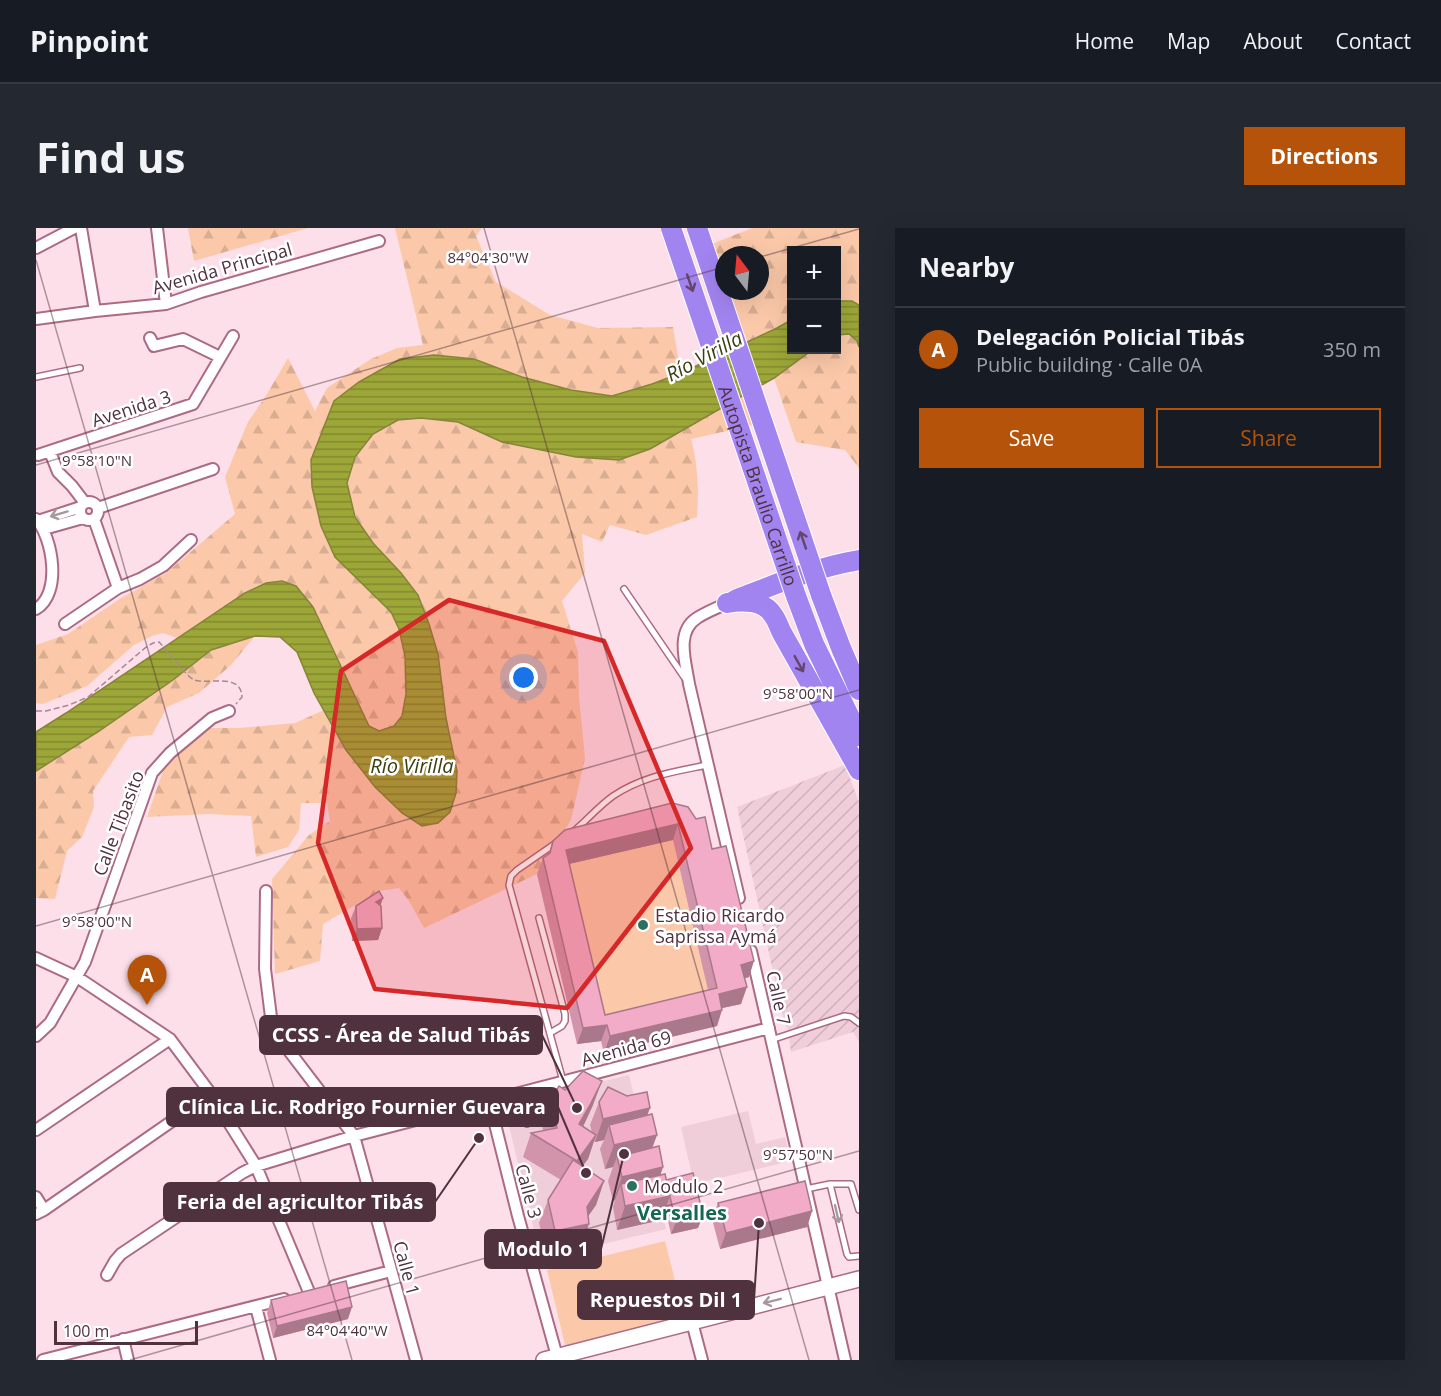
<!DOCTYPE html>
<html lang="en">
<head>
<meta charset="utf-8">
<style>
	:root { --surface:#171b24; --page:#242831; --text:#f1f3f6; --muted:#9ea1a6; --line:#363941; --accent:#b45309 }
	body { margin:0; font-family:"Open Sans",sans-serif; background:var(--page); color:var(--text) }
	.controls { position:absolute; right:18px; top:18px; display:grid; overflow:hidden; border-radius:0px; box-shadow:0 6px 24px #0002 }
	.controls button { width:54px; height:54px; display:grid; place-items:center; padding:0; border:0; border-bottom:2px solid var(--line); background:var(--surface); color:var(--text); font:30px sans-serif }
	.compass { position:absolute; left:679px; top:18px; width:54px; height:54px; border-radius:50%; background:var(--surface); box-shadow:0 6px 24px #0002; rotate:344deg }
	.scale { position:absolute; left:18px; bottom:15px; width:144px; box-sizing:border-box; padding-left:6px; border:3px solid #4f323e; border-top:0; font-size:16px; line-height:21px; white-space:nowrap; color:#4f323e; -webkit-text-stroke:4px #fff; paint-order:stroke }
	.you { position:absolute; left:488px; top:450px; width:21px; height:21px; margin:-15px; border:4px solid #fff; border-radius:50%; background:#1a73e8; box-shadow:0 0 0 9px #1a73e833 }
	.badge { display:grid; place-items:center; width:39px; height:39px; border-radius:50%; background:var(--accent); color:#fff; font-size:20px; font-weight:700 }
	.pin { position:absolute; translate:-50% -50px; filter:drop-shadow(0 2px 3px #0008) }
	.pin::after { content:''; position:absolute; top:32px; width:21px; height:18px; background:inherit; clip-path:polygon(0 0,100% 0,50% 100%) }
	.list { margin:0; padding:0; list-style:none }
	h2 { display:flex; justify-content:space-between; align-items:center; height:78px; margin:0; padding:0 24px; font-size:26px }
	h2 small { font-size:20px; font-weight:400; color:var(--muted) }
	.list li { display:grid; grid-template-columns:39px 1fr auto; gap:18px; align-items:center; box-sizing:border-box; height:84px; padding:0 24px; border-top:2px solid var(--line) }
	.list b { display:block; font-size:22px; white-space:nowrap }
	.list p { margin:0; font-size:20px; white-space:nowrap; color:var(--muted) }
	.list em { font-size:20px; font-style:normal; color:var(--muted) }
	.actions { display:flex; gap:12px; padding:18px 24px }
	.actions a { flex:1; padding:14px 0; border:2px solid var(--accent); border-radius:0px; text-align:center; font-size:21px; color:var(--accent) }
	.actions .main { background:var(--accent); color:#fff }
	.map { position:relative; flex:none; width:823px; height:1132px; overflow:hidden; border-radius:0px }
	header { display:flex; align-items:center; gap:36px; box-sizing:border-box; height:84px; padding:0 30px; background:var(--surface); border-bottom:2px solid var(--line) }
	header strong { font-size:28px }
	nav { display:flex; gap:33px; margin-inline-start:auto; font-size:21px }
	.intro { display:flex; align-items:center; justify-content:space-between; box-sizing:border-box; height:144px; padding:0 36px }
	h1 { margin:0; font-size:42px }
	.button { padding:15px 27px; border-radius:0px; background:var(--accent); color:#fff; font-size:21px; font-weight:700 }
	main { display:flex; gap:36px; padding:0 36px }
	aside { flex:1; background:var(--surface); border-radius:0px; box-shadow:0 6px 24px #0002 }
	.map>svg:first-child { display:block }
	.built { fill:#efced9 }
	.industrial { fill:url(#industrial-furrows) }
	.forest { fill:url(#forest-firs) }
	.park { fill:#fbc9a9 }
	.water { fill:url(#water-rules); stroke:#868439; stroke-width:1.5 }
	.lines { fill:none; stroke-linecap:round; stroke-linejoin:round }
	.lane-casing { stroke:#ac6b85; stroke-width:8 }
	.street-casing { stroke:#ac6b85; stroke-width:14 }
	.secondary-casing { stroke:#ac6b85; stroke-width:18 }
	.highway-casing { stroke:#fff; stroke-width:22 }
	.path { stroke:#a68894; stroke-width:1.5; stroke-dasharray:6 3; stroke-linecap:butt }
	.lane { stroke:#fff; stroke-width:5 }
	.street { stroke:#fff; stroke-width:10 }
	.secondary { stroke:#fff; stroke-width:15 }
	.highway { stroke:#a284f0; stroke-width:20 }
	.highway-bridge-casing { stroke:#fff; stroke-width:22; stroke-linecap:butt }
	.highway-bridge { stroke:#a284f0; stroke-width:20 }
	.wall { fill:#d194ab; fill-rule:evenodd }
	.shaded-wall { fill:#aa788b }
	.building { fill:#f3acc7; stroke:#aa788b; stroke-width:1.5; fill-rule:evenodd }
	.oneway { stroke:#64466a }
	.oneway2 { stroke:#a7989e }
	.marked { fill:#d62828; fill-opacity:0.2; stroke:#d62828; stroke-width:4.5; stroke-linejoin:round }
	.ticks { fill:none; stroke:#4f323e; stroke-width:1.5; stroke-opacity:0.45 }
	.poi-dot { fill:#2e6f5f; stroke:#fff; stroke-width:2 }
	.labels { text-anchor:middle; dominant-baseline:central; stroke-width:5; stroke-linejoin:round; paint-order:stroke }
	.street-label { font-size:18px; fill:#4f323e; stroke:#fff }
	.poi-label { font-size:18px; fill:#4f323e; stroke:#fff; text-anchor:start }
	.water-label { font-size:20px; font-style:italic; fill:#3a3f11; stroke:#fff }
	.neighbourhood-label { font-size:20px; font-weight:bold; fill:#156655; stroke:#fff }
	.ticks-label { font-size:15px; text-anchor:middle; fill:#4f323e; stroke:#fff; stroke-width:5; stroke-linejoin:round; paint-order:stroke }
	.leader { fill:none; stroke:#4f323e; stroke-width:2 }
	.callout-dot { fill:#4f323e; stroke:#fff; stroke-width:2 }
	.callout { fill:#4f323e; stroke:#4f323e; stroke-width:2 }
	.callout-label { font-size:20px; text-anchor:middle; font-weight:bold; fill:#fff }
</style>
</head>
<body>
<header>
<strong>Pinpoint</strong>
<nav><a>Home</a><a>Map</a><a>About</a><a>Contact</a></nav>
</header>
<div class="intro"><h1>Find us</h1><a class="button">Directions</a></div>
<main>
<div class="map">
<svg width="823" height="1132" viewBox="0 0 823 1132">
	<defs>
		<pattern id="industrial-furrows" width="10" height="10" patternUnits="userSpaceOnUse" patternTransform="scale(1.5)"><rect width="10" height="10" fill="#efced9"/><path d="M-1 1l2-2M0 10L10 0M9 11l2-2" fill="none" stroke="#cfb1bb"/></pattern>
		<pattern id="forest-firs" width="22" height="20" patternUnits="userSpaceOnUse" patternTransform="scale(1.5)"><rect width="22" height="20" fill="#fbc9a9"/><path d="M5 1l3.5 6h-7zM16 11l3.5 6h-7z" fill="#d9ad92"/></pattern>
		<pattern id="water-rules" width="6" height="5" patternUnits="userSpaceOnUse" patternTransform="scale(1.5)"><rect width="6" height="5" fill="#9da737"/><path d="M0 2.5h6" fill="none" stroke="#828930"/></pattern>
	</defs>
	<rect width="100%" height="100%" fill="#fddfea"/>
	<path class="built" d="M593,847L630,1001L505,1031L468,877Z
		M712,883L720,916L749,909L755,933L658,956L645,899Z"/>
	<path class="industrial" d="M809,537L823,574V813L817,804L755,824L752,802L748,794L701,579Z"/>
	<path class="forest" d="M152,0H272L158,33Z
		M359,0H446L440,8L460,54L514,87L562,100L637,99L645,145L616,156L576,168L535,162L486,149L438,131L275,232L335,365L355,384L363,401L369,428L370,466L367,488L358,498L343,503L333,498L277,379L209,365L141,410L127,405L116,408L98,417L51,458L7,476L0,475V417L32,406L85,370L130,345L199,286L189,249L212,194L231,166L252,130L279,183L291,160L335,131L361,120L387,117Z
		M716,0H823V77L816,73H801L800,22H756L755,92L741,100L710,114L693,63H724V27H688V50L676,16Z
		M803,106C813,106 820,109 823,119V240L809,222L760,214L738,150L776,122H800L801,107Z
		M716,163L726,195L655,211C662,236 663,263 661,289L610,307L574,297L566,314L546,306L549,345L526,373L542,424L543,469L549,530L535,592L516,622L508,641L501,646L388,700L373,673L363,660L343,663L287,696L284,733L239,746L236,651L273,607L294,593L291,575H265L263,602L252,619L220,629L215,588L172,586L111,589L129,537L172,500H203L259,495L288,482L310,522L339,559L421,543L410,490L402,426L393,396L382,367L365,345L337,315L319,288L311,255L319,229L337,206L362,192L385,190L422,194L466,214L540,229Z
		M219,408L195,437L163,465L131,479L116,507L93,509L57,563L58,579L46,609L31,623L19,671L0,670V543L63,503L137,452L175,422Z"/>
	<path class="park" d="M630,591L713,749L700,753L705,776L677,782L681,798L568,825L565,813L541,816L501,646Z
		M629,1013L649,1092L530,1121L511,1042Z"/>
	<path class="water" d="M801,73H816L823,77V119L821,113L813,106L801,107Z
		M755,92L756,122H776L738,150L661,194L614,221L583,232L540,229L466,214L422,194L385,190L362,192L337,206L319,229L311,255L319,289L337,315L365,345L382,367L393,396L402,426L410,490L421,543L420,565L414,584L402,595L386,598L366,585L339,559L310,522L278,465L261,424L244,409L219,408L175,422L137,452L63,503L0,543V504L30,485L209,365L230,355L246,353L260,358L277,379L333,498L343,503L358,498L366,488L370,466L369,428L363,401L355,384L299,329L285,298L276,259L275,232L298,173L323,154L364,131L398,127L438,131L486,149L535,162L576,168L616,156L645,145L741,100Z"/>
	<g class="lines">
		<defs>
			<path id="lane" d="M0,149L44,140
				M588,361L648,449
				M538,603C551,592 563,578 577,568C607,548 637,544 671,537
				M520,615L481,642L475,648L473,657L527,853
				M503,690L529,786V793L526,798L514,805
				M735,812L808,788L815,789L823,795
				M485,865L491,896
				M770,961L794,956
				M823,982L815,956H794L811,1026L813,1029L823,1028"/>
			<path id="street" d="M45,0L59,83
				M121,0L130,76
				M0,20L38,0
				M0,91L59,83L130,76L165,64L343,13
				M114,110L118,118L147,111L184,129
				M14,224L22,244L36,258L49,275
				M2,227L157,176L197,108
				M44 283a9 9 0 1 1 18 0a9 9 0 1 1-18 0Z
				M62,280L177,241
				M0,291C17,310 26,366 0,381
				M58,291L82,360
				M2,293L45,279
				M8,301L47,290
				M691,375C681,380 670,384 661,390C639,404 650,435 653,456L703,670
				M29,396L82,360L104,351L127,338L155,312
				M230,663L229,741L236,797L247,815L318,908L380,1132
				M715,723L809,1132
				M0,730L41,749L134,811L175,866L220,938L273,1064
				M0,808L14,795L49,734L116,545L134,525L176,490L193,483
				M453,872L482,988L522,1132
				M0,902L134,811
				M0,969L8,982
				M0,986L8,982L175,866
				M71,1047L79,1033L85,1026L206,945L220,938L318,908L733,800
				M298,1058L355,1043
				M220,1079L234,1132
				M656,1094L666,1132
				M87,1111L92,1132
				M7,1132L248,1071"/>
			<path id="secondary" d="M508,1132L823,1051"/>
			<path id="highway" d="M785,367L805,420L823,462
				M760,368L778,416L823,508
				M699,372C740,356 780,339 823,332
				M691,375C706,372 728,372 737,387C741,392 743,399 746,405L823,542"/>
		</defs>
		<use href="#lane" class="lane-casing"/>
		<use href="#street" class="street-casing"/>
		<use href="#secondary" class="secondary-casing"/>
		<use href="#highway" class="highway-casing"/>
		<path class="path" d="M0,483H10L33,477L52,469L109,420L117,415L123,414C130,421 151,449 158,452C172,457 205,444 206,469L200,476"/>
		<use href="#lane" class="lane"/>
		<use href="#street" class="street"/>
		<use href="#secondary" class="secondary"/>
		<use href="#highway" class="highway"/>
		<defs>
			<g id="highway-bridge">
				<path id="s1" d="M635,0L760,368"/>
				<path d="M661,0L785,367"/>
			</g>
		</defs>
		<use href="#highway-bridge" class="highway-bridge-casing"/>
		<use href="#highway-bridge" class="highway-bridge"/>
	</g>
	<path class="wall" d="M636,575L676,621L713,749L709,750L705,776L686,780L681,798L568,825L565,813L541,816L501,646L507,630L512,627L517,613ZM637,612L672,762L569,787L533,636Z
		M320,678H344L346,700L342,712L316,713L315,690Z
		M529,862L557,877L547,898L556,904L554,897L563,874L611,887L621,907L616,920L627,939L624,947L630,952L667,987L662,1000L635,1006L629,980L625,992L581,1002L577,979L579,972L577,973L572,953L577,939L569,941L564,921L568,912L559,914L558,913L552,931L546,938L568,953L560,977L552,988L545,1020L511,1027L503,995L512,972L525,952L487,929L495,905L507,903L506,897L514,873Z
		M682,975L776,983L771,999L684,1021L676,991Z
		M235,1072L312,1091L237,1110L231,1085Z"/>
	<path class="shaded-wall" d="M642,596L637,612L524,638L530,622Z
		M347,670L343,682L340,674Z
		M346,700L342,712L316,713L321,701Z
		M718,733L713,749L700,753L705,737Z
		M711,759L705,776L677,782L683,766Z
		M686,782L681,798L568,825L574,808Z
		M571,797L565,813L541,816L547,800Z
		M566,853L557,877L546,901L543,896Z
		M614,880L605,904L573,897L568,912L559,914L567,891Z
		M560,907L552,931L533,956L541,933Z
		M621,907L612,931L581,929L577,939L569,941L578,917Z
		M627,939L619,963L585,956L579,972L577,973L586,949Z
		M568,953L560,977L546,997L553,996L545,1020L511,1027L519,1003L551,979Z
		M634,968L625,992L581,1002L589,978Z
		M776,983L771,999L684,1021L690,1005Z
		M667,987L662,1000L635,1006L640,994Z
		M316,1079L312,1091L237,1110L241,1098Z"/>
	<path class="building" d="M636,575L652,579L660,591L669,589L676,621L690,618L718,733L705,737L711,759L683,766L686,782L574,808L571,797L547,800L507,630L514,625L517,613L529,602ZM642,596L681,760L569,787L530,622Z
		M343,663L347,670L340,674L345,678L346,700L321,701L320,678Z
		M547,843L566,853L554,877L543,896L560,907L541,933L495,905L521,900L514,873L523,858L529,862Z
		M572,859L591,868L611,864L614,880L567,891L563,874Z
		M616,886L621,907L578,917L573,897Z
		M623,918L627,939L586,949L581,929Z
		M537,932L568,953L551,979L553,996L519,1003L512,972Z
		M657,945L667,987L640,994L630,952Z
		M629,946L634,968L589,978L585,956Z
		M769,953L776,983L690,1005L682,975Z
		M310,1053L316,1079L241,1098L235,1072Z"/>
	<defs><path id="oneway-shaft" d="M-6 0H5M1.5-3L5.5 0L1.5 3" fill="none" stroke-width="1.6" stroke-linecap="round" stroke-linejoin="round" transform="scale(1.5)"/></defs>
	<g class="oneway">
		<use href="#oneway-shaft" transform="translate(654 55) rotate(71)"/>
		<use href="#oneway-shaft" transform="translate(767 312) rotate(-109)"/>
		<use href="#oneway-shaft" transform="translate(763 436) rotate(61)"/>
	</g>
	<g class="oneway2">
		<use href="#oneway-shaft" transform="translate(23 286) rotate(163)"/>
		<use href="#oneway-shaft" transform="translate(801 986) rotate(77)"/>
		<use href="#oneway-shaft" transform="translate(736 1073) rotate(166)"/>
	</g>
	<path class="marked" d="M413,372L568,413L655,620L531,780L339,761L282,615L305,443Z"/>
	<path class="ticks" d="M448,0L773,1132M724,29L823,1M0,32L316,1132M0,237L688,39M0,698L823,462M94,1132L823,923"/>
	<g class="poi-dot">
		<circle cx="607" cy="697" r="6"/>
		<circle cx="596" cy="958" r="6"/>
	</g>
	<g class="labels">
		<g class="street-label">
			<text transform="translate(186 40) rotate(-16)">Avenida Principal</text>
			<text transform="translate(95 180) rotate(-18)">Avenida 3</text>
			<text stroke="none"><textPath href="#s1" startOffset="272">Autopista Braulio Carrillo</textPath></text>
			<text transform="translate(82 595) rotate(-69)">Calle Tibasito</text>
			<text transform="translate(743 770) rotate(77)">Calle 7</text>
			<text transform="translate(590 820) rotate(-15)">Avenida 69</text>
			<text transform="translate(493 963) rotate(75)">Calle 3</text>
			<text transform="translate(371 1040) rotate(75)">Calle 1</text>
		</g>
		<g class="poi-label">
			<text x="619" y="687">Estadio Ricardo<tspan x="619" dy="21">Saprissa Aymá</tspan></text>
			<text x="608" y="958">Modulo 2</text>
		</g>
		<g class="water-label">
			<text transform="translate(668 128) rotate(-28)">Río Virilla</text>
			<text x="376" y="537">Río Virilla</text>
		</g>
		<g class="neighbourhood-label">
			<text x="646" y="984">Versalles</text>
		</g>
	</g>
	<g class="ticks-label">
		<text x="452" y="35">84°04'30"W</text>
		<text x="61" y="238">9°58'10"N</text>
		<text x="762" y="471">9°58'00"N</text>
		<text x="61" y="699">9°58'00"N</text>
		<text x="762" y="932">9°57'50"N</text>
		<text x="311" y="1108">84°04'40"W</text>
	</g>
	<path class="leader" d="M541 880L506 807M550 945L522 879M443 910L399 974M588 926L565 1021M723 995L718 1072"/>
	<g class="callout-dot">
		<circle cx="541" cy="880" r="6"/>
		<circle cx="550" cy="945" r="6"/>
		<circle cx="443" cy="910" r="6"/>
		<circle cx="588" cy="926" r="6"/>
		<circle cx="723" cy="995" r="6"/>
	</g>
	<g class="callout">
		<rect x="224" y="788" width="282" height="38" rx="6"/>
		<rect x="131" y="860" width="391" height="38" rx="6"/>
		<rect x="128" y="955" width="271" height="38" rx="6"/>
		<rect x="449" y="1002" width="116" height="38" rx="6"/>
		<rect x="542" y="1053" width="176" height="38" rx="6"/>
	</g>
	<g class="callout-label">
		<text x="365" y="814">CCSS - Área de Salud Tibás</text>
		<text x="326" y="886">Clínica Lic. Rodrigo Fournier Guevara</text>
		<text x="264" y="981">Feria del agricultor Tibás</text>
		<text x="507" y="1028">Modulo 1</text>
		<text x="630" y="1079">Repuestos Dil 1</text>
	</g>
</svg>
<div class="controls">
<button>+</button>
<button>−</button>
</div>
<svg class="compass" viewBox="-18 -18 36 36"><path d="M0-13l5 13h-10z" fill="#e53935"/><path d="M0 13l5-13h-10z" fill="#9ea1a6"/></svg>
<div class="scale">100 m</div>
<div class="you"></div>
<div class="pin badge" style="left:111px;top:777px">A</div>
</div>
<aside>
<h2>Nearby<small></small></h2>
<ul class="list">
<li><span class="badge">A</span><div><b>Delegación Policial Tibás</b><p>Public building · Calle 0A</p></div><em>350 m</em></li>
</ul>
<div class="actions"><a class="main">Save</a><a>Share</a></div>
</aside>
</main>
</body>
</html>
